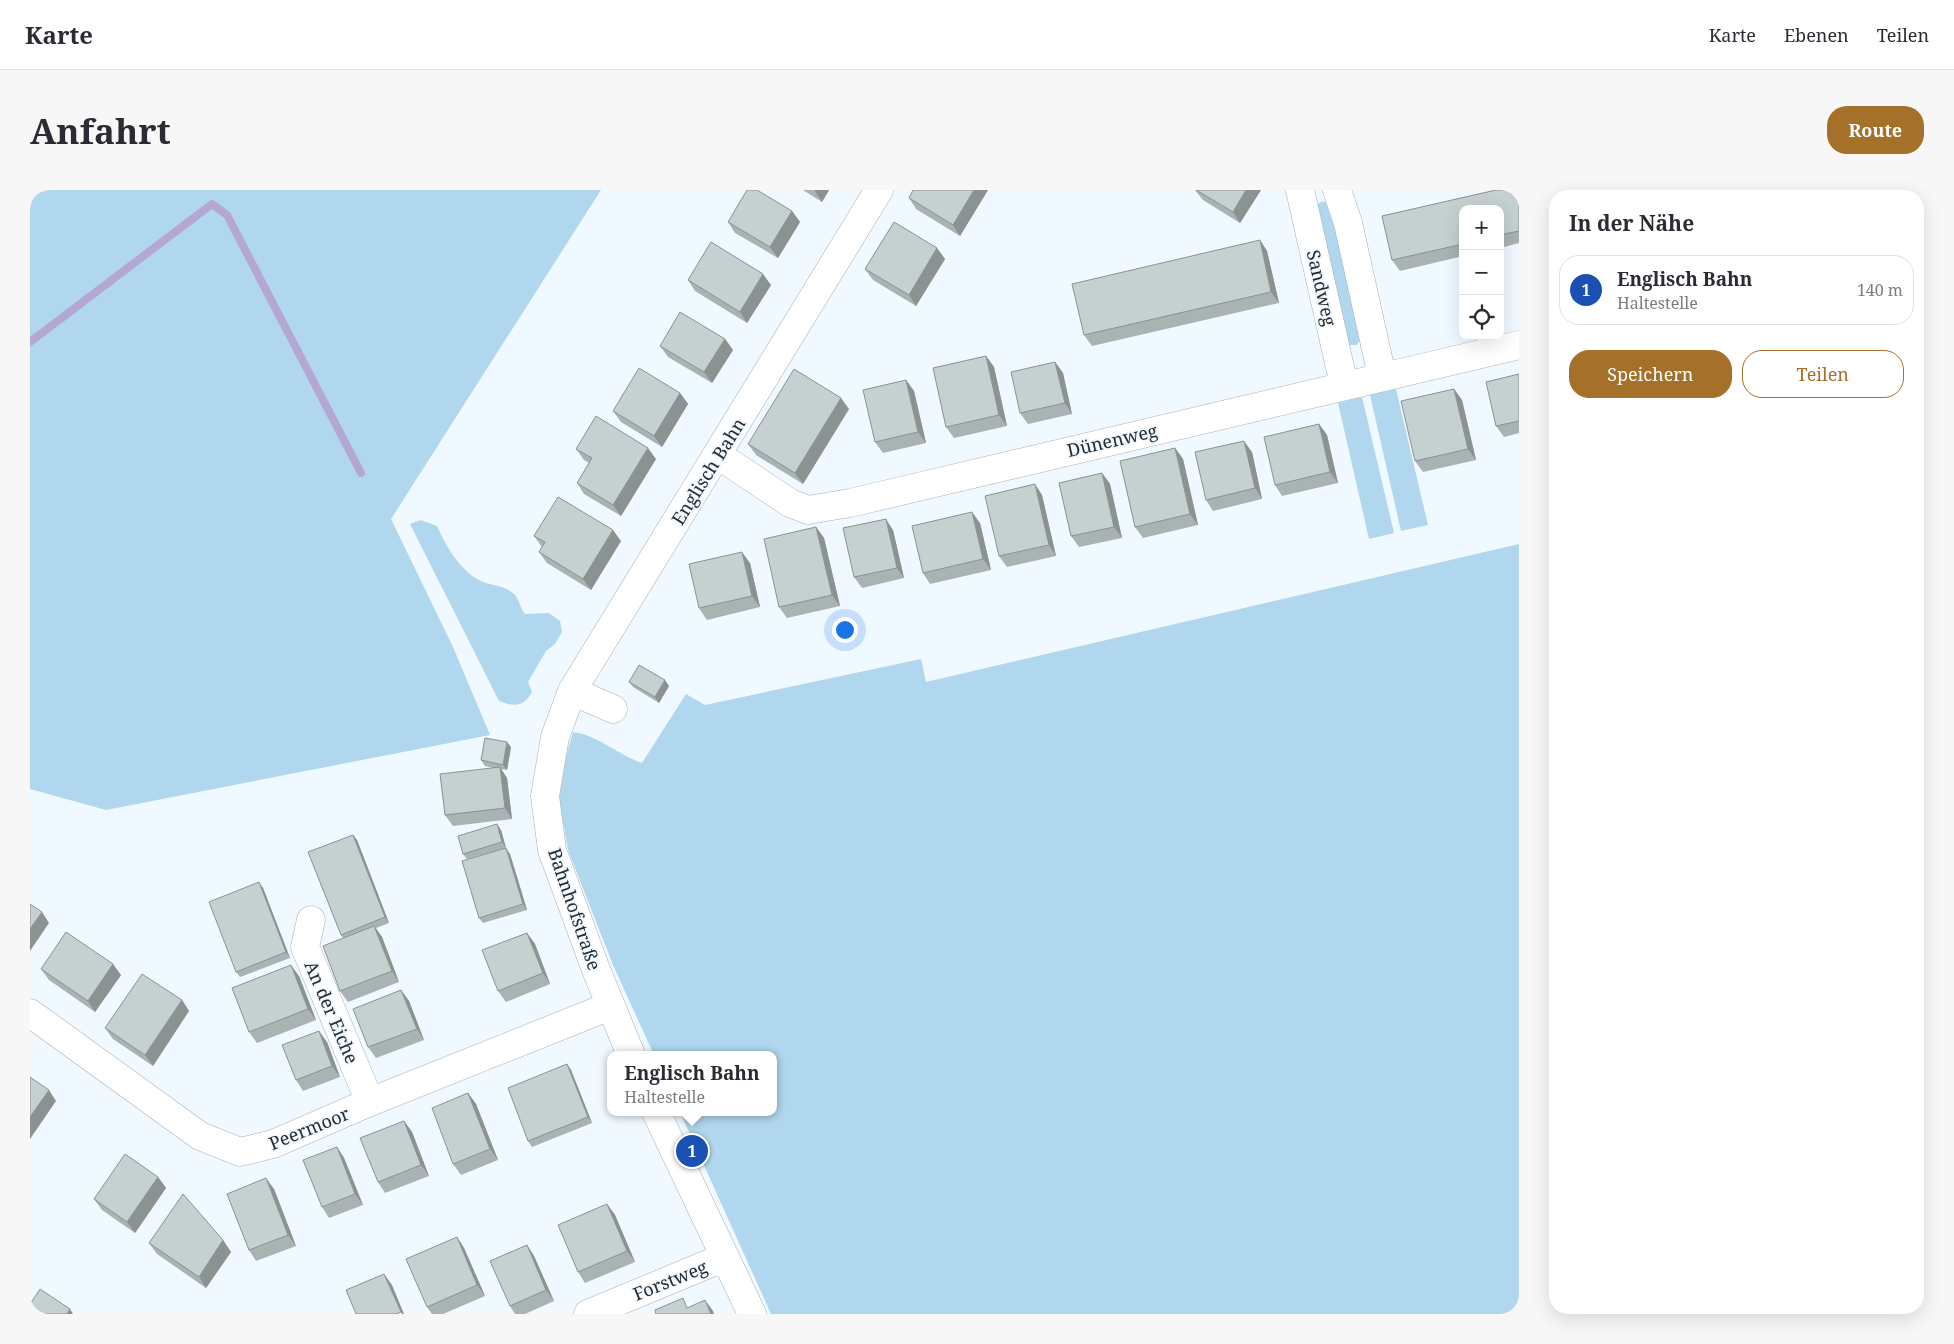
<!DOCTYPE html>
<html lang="de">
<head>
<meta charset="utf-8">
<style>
	:root { --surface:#fff; --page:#f7f7f7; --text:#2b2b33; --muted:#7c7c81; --line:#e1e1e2; --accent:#a57029 }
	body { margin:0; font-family:"Noto Serif",serif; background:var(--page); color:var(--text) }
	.controls { position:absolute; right:15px; top:15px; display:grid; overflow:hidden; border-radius:10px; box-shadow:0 5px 20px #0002 }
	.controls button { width:45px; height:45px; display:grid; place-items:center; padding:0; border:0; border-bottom:1px solid var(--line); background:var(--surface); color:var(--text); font:25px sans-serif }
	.you { position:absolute; left:814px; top:439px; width:18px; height:18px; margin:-12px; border:4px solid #fff; border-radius:50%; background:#1a73e8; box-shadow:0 0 0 8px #1a73e833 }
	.badge { display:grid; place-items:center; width:32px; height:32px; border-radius:50%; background:var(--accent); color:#fff; font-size:16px; font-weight:700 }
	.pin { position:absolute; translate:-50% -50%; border:2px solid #fff; box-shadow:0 1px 5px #0006 }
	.popup { position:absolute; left:577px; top:861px; width:170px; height:65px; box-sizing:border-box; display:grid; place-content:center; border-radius:10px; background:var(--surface); filter:drop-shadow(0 1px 4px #0005); font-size:16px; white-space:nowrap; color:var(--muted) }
	.popup b { font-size:19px; color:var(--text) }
	.popup::after { content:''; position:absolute; left:50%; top:100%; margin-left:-10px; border:10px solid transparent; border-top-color:var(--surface) }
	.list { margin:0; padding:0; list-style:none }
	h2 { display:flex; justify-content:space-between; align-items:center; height:65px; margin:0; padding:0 20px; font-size:21px }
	h2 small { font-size:16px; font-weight:400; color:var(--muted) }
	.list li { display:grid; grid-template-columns:32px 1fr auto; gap:15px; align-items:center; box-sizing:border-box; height:70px; margin:0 10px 10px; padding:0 10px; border:1px solid var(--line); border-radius:20px }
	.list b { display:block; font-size:19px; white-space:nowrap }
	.list p { margin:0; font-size:16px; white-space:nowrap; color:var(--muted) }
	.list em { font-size:16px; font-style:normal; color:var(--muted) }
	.actions { display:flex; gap:10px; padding:15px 20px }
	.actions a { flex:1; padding:11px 0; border:1px solid var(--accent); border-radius:20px; text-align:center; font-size:18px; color:var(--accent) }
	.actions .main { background:var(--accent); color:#fff }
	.icon { flex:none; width:28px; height:28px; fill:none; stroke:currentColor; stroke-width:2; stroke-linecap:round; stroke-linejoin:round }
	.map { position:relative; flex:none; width:1489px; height:1124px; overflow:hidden; border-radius:20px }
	header { display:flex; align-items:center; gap:30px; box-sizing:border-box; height:70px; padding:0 25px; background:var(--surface); border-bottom:1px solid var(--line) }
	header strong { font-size:24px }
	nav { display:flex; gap:28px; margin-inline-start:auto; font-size:18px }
	.intro { display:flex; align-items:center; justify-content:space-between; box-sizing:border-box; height:120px; padding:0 30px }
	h1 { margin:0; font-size:35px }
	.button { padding:12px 22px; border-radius:20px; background:var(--accent); color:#fff; font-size:18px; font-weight:700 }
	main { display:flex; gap:30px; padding:0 30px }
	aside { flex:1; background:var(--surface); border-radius:20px; box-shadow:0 5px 20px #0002 }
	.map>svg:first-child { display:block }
	.green { fill:#b0d7ed }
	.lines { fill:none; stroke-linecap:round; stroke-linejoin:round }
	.stream { stroke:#b5a7d3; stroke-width:8 }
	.minor-casing { stroke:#a7b0b6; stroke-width:29 }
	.minor { stroke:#fff; stroke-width:28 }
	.wall { fill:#a9b3b4 }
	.shaded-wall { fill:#8a9292 }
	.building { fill:#c5d0d1; stroke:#8a9292 }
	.labels { text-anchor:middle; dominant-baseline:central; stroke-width:4; stroke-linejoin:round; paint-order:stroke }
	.street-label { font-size:18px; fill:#272b2d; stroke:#f0f9ff }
</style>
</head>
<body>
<header>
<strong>Karte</strong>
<nav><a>Karte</a><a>Ebenen</a><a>Teilen</a></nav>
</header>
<div class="intro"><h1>Anfahrt</h1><a class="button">Route</a></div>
<main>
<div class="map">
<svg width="1489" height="1124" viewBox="0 0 1489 1124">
	<rect width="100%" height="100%" fill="#f0f9ff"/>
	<path class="green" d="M0,0H571L361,329L423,457L460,545L76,620L0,599Z
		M1293,11L1300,15L1330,149L1327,155H1319L1316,152L1286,15Z
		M1366,199L1398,335L1371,341L1340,205Z
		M1332,207L1364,343L1339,349L1308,213Z
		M391,330L407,336C416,356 430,381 451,391C461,396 475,395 484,404C489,409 490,418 495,424L519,423L530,431L532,442L525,454L516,461L498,492L502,502C494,517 484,517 469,511L380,334Z
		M1489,354V1124H741L650,922H743V865H624L583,775L538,660L529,610L534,574L543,542C568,545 588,565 612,573L656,504L675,515L891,469L896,492Z"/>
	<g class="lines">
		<path class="stream" d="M0,152L182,14L197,25L331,283"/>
		<defs>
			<path id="minor" d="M1270,0L1314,195
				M1307,0L1318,33L1352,186
				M688,265L760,313L778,320L820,313L1489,155
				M542,501L583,519
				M281,730L275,757L340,912
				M0,823L170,946L210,962L243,954L340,912L580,816
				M601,865L565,777L522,660L515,606L525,547L542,501L849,0
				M626,922L722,1124
				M558,1124L695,1067"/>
		</defs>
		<use href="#minor" class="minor-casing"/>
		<use href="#minor" class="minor"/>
	</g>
	<path class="wall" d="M773,0H799L792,12Z
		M958,0L930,46L886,19L879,8Z
		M1165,0H1231L1210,33L1173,10Z
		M1466,0H1489V53L1470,58V19H1433V66L1370,81L1362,70L1352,26Z
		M762,21L770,32L748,68L705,43L698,32Z
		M1230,50L1237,61L1249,113L1062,156L1054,145Z
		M907,58L915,69L886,116L843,90L835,79Z
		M658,90L741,95L717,133L665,101Z
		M695,149L703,160L682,193L638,167L630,156Z
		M956,166L964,177L977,236L924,248L916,237Z
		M1025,172L1033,183L1042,224L998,234L990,223Z
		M1489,184V243L1474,247L1466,236Z
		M876,190L884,201L896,253L853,263L845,252Z
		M1424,199L1432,210L1446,270L1393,282L1385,271Z
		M650,203L658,214L632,257L591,232L583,221Z
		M819,219L773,294L726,265L718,254Z
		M1289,234L1297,245L1308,293L1252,306L1245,295Z
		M1145,258L1153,269L1168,335L1113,348L1105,337Z
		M546,259L626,269L591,326L554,304L547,293L559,273L554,270Z
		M1222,262L1232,309L1183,321L1176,310Z
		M1072,283L1080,294L1092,348L1049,357L1041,346Z
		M1012,305L1026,366L977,377L969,366Z
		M950,333L961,380L900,394L893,383Z
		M786,337L794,348L810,416L757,428L749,417Z
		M863,340L874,388L832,398L824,387Z
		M504,346L591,351L561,400L517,373L509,362L512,357Z
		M720,373L730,417L677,430L669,418Z
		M599,492L639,496L629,513L603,497Z
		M481,557L477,580L471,579L477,588L482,629L423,636L415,625L464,578L455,576L451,570Z
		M471,640L476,658L437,669L433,664Z
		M323,645L327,650L359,733L346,738L352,747L369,792L318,812L310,801L313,748L311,745Z
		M480,664L497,720L453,733L449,728Z
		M233,698L260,768L210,787L206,782Z
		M497,743L505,754L520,794L476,812L468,801Z
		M11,779L91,785L65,822L19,790Z
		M269,786L286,830L227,853L219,842Z
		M371,800L379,811L394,850L346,868L338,857Z
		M152,810L159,821L123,876L83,849L75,838Z
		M297,852L310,887L273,901L266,890Z
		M537,874L541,880L562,933L502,957L498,951Z
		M438,903L446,914L468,970L431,985L423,974Z
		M374,931L382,942L399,986L355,1003L348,992Z
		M307,957L314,968L333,1015L299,1028L292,1017Z
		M128,987L136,998L105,1043L72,1020L64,1009Z
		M244,999L266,1056L226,1071L219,1060Z
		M577,1014L585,1025L605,1072L555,1093L548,1082Z
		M427,1047L434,1058L455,1106L413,1124H402L397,1117Z
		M193,1050L201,1062L176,1098L127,1064L119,1053Z
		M497,1055L504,1066L524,1111L495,1124H485L480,1116Z"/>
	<path class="shaded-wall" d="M785,0H799L792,12L785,1Z
		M944,0H958L930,46L923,35Z
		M1216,0H1231L1210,33L1203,22Z
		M762,21L770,32L748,68L740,57Z
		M1230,50L1237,61L1249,113L1241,102Z
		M907,58L915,69L886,116L879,105Z
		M733,84L741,95L717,133L710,122Z
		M695,149L703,160L682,193L674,182Z
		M956,166L964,177L977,236L969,225Z
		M1025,172L1033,183L1042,224L1035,213Z
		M876,190L884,201L896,253L888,242Z
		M1424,199L1432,210L1446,270L1438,259Z
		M650,203L658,214L632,257L624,246Z
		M811,208L819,219L773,294L765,283Z
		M1289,234L1297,245L1308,293L1300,282Z
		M1214,251L1222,262L1232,309L1225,298Z
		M618,258L626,269L591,326L583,315Z
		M1145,258L1153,269L1168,335L1160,324Z
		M1072,283L1080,294L1092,348L1084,337Z
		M1005,294L1012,305L1026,366L1019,355Z
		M942,322L950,333L961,380L953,369Z
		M856,329L863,340L874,388L867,378Z
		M786,337L794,348L810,416L802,405Z
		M583,340L591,351L561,400L553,389Z
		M712,362L720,373L730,417L722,406Z
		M635,490L639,496L629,513L625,507Z
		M477,552L481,557L477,580L473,575Z
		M470,577L477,588L482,629L475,618Z
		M467,634L471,640L476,658L472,652Z
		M323,645L327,650L359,733L355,727Z
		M476,658L480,664L497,720L493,714Z
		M229,692L233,698L260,768L256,762Z
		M12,722L19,733L0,761V739Z
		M344,736L352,747L369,792L362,781Z
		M497,743L505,754L520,794L513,783Z
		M83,774L91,785L65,822L58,811Z
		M261,775L269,786L286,830L278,819Z
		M371,800L379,811L394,850L387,839Z
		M152,810L159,821L123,876L115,865Z
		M289,841L297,852L310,887L302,876Z
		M537,874L541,880L562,933L558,927Z
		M19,900L26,911L0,949V927Z
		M438,903L446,914L468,970L460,959Z
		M374,931L382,942L399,986L391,975Z
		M307,957L314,968L333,1015L325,1004Z
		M128,987L136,998L105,1043L97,1032Z
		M236,988L244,999L266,1056L258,1045Z
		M577,1014L585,1025L605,1072L597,1061Z
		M427,1047L434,1058L455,1106L447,1095Z
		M193,1050L201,1062L176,1098L169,1087Z
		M497,1055L504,1066L524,1111L516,1100Z
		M354,1084L362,1095L374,1124H372L371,1122Z
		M675,1110L683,1121L684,1124H681Z
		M40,1119L43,1124H37Z"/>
	<path class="building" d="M717,0H727L762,21L740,57L698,32Z
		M883,0H944L923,35L879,8Z
		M1166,0H1216L1203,22Z
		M1466,0H1489V41L1470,45V19H1433V54L1362,70L1352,26Z
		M864,32L907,58L879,105L835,79Z
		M1230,50L1241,102L1054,145L1042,94Z
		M681,52L733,84L710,122L658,90Z
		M650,122L695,149L674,182L630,156Z
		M956,166L969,225L916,237L903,178Z
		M1025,172L1035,213L990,223L981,182Z
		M609,178L650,203L624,246L583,221Z
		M764,179L811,208L765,283L718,254Z
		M1489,184V231L1466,236L1456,192Z
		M876,190L888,242L845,252L833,200Z
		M1424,199L1438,259L1385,271L1371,211Z
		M566,226L618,258L583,315L547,293L562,268L546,259Z
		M1289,234L1300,282L1245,295L1234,247Z
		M1214,251L1225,298L1176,310L1165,262Z
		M1145,258L1160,324L1105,337L1090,271Z
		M1072,283L1084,337L1041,346L1029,293Z
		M1005,294L1019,355L969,366L955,306Z
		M528,307L583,340L553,389L509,362L515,352L504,346Z
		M942,322L953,369L893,383L882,336Z
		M856,329L867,378L824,387L813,338Z
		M786,337L802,405L749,417L734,349Z
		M712,362L722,406L669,418L659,374Z
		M609,475L635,490L625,507L599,492Z
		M455,548L477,552L473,575L451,570Z
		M470,577L475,618L415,625L410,584Z
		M467,634L472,652L433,664L428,646Z
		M323,645L355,727L311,745L278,662Z
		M476,658L493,714L449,728L432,671Z
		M229,692L256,762L206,782L179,712Z
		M0,714L12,722L0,739Z
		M344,736L362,781L310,801L293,756Z
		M36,742L83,774L58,811L11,779Z
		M497,743L513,783L468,801L452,760Z
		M261,775L278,819L219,842L202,798Z
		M112,784L152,810L115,865L75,838Z
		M371,800L387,839L338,857L323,819Z
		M289,841L302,876L266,890L252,855Z
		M537,874L558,927L498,951L478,898Z
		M0,887L19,900L0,927Z
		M438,903L460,959L423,974L402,918Z
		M374,931L391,975L348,992L330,948Z
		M307,957L325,1004L292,1017L273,970Z
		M95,964L128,987L97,1032L64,1009Z
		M236,988L258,1045L219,1060L197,1004Z
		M153,1004L193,1050L169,1087L119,1053Z
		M577,1014L597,1061L548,1082L528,1035Z
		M427,1047L447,1095L397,1117L376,1069Z
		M497,1055L516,1100L480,1116L460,1071Z
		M354,1084L371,1122L366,1124H326L316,1100Z
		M10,1099L40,1119L37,1124H0V1114Z
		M653,1108L657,1118L675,1110L681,1124H626L625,1120Z"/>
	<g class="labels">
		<g class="street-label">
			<text transform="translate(1292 98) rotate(77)">Sandweg</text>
			<text transform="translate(1082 250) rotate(-13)">Dünenweg</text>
			<text transform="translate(678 281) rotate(-58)">Englisch Bahn</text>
			<text transform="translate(545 719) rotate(71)">Bahnhofstraße</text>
			<text transform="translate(302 822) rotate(67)">An der Eiche</text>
			<text transform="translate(279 938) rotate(-22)">Peermoor</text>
			<text transform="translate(640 1090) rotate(-22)">Forstweg</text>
		</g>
	</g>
</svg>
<div class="controls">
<button>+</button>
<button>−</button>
<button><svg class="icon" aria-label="locate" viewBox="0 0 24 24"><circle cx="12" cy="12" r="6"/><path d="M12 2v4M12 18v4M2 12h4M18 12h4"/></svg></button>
</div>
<div class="you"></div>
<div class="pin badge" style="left:662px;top:961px;background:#1a4fb4">1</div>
<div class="popup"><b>Englisch Bahn</b>Haltestelle</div>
</div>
<aside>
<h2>In der Nähe<small></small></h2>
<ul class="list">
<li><span class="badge" style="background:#1a4fb4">1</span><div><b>Englisch Bahn</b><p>Haltestelle</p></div><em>140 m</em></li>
</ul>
<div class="actions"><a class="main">Speichern</a><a>Teilen</a></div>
</aside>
</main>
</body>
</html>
